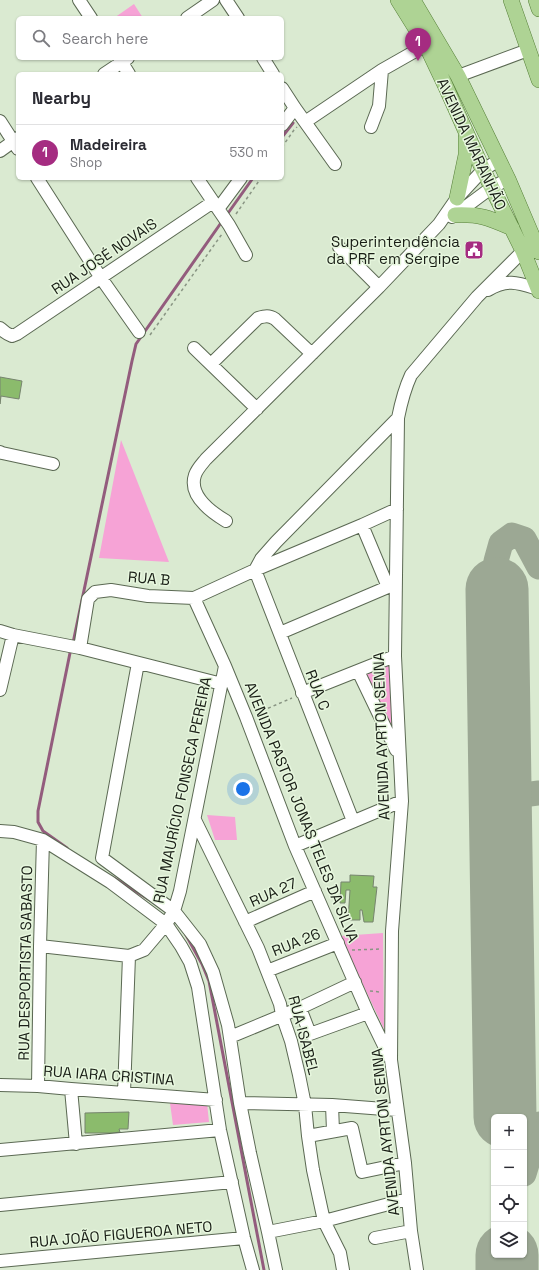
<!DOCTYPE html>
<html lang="en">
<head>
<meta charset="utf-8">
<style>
	:root { --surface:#fff; --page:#f7f7f7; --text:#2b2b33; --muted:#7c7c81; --line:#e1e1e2; --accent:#a52c81 }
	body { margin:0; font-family:"Space Grotesk",sans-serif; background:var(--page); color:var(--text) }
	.controls { position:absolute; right:12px; bottom:12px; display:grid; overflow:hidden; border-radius:6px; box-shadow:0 1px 3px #0004 }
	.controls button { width:36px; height:36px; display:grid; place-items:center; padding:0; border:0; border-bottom:1px solid var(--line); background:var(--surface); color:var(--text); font:20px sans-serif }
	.you { position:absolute; left:243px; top:789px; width:14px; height:14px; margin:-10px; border:3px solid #fff; border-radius:50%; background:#1a73e8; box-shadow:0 0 0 6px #1a73e833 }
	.badge { display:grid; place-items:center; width:26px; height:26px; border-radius:50%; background:var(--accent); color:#fff; font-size:13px; font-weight:700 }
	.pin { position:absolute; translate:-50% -33px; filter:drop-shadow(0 1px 2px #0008) }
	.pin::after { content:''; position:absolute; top:21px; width:14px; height:12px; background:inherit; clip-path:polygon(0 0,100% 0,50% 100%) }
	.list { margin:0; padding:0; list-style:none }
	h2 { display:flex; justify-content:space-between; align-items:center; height:52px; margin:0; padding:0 16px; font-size:17px }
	h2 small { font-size:13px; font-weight:400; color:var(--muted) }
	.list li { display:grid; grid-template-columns:26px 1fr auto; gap:12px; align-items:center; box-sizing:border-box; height:56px; padding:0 16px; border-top:1px solid var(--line) }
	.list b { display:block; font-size:15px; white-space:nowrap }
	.list p { margin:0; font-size:13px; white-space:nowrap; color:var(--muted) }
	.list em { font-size:13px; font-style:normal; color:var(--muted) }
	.icon { flex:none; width:22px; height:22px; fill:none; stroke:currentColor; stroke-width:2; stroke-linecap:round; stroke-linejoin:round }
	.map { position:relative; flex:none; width:539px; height:1270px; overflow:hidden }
	.search { position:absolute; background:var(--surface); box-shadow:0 1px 3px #0004; left:16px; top:16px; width:268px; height:44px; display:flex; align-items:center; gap:10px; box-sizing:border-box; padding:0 14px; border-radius:6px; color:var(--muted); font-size:15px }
	.panel { position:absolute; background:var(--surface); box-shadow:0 1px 3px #0004; left:16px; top:72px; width:268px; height:108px; border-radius:6px }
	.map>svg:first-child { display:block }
	.green { fill:#f6a3d6 }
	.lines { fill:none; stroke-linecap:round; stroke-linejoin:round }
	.stream { stroke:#935c7d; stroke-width:3 }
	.taxiway { stroke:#9ca894; stroke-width:25 }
	.runway { stroke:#9ca894; stroke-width:63 }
	.building { fill:#8bbb6c; stroke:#76846e }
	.minor-casing { stroke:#5b6953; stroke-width:14 }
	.major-casing { stroke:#578039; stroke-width:16 }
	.path { stroke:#899583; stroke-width:1.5; stroke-dasharray:3 3; stroke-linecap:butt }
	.minor { stroke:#fff; stroke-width:12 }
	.major { stroke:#aed394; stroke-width:15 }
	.labels { text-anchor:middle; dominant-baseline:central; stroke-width:3; stroke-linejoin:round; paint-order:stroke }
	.street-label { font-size:15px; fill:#191e16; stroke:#e7f7de }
	.poi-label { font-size:15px; fill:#191e16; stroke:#e7f7de; text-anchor:end }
</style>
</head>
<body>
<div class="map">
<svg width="539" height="1270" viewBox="0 0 539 1270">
	<rect width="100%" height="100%" fill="#daead1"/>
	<path class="green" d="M134,4L143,18H114Z
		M121,440L169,562L99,558Z
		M389,663L394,736L364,673Z
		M207,815L235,817L237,840H215Z
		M383,933L384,1029L340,936Z
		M170,1103H207L209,1122L173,1125Z"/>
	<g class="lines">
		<path class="stream" d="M282,137L293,123
			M226,216L253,178
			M73,643L132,361L136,344L223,220
			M67,848L43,831L38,822V811L71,648
			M114,878L150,900
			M186,935L202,964L209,981L264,1270"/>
		<path class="taxiway" d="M497,589L496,561L501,543L512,535L524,539L539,567
			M500,798L539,793
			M524,1174L539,1124"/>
		<path class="runway" d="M497,589L505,1117
			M507,1255V1270"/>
	</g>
	<path class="building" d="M0,377L22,381L19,399L1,396L0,404Z
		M350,875L374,876L373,887H377L373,922H364L362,910H360V920H348L350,890H346L345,903H340L341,882H350Z
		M129,1112L128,1129H119L120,1132L113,1133H85V1113Z"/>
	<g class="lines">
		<defs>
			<path id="minor" d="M79,0L91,18
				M226,0L238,18
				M187,18L213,0
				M119,58L129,74
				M263,58L273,74
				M104,74L128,58
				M458,76L528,50
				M282,88L295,108L335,164
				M0,121L18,149
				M305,122L382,70L426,45
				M282,125L295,108
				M371,127L379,106L382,70
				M0,151L18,138
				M37,178L101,278L139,332
				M197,178L229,225L246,255
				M218,209L241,178
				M452,217L491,188L508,179
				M339,247L379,287
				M488,290C507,278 519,283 538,289
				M0,328C4,332 7,334 12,336L17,334L213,202
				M194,348L257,409
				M211,364L258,318C265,316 269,315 275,319L312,354
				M0,452L2,453L53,464
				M226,521C211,512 188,496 195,475C197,469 202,464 206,459L379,287L439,224L457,198L483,170L499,160
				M362,525L388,587
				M255,570L353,821
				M255,570L261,559L276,542L398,418
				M194,598L225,666L246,717L295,846L368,1013L390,1058
				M0,631L13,635L80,648L222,684
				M280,633L395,584
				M80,648L88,599L95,592L111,590L148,596L194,598L255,570L362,525L397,509
				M138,663L102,858L174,911L200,944L213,972L228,1025L240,1103L250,1153L268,1232L276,1270
				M358,671L396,750
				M0,690L13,635
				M302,693L395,656
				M195,820L258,948L280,1004L282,1015L291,1041L299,1075L305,1105L308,1136L313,1170L324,1221L340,1253L343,1270
				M0,831L14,832L43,840L110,882L166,924L181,946L190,962L198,987L220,1130L244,1238L253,1270
				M295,846L402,801
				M245,922L315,891
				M40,946L129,956L144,950L166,924L174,911L180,891L225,666
				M267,971L338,943
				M300,1008L310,1034L368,1013
				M230,1037L300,1008L355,982
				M0,1085L38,1086L71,1089L216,1100
				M38,1086L40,946L43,840
				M71,1089L76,1144
				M124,1093L129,956
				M240,1103L332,1105L397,1110
				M332,1105L333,1131
				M308,1136L352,1128L362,1172L405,1163
				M0,1150L220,1130
				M0,1205L232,1182
				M268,1232L324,1221L408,1199
				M375,1238L411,1231
				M0,1261L244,1238
				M417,1270L411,1231L405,1163L391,1060L392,931L402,801L395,656L398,418C401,403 404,390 411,375L477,297L523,251"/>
			<path id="major" d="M398,0L426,45L445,85L483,170L523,251L539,291
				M413,0L458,76L508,179L539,252
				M511,0L539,80
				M536,0L539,9
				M457,198L466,155V137
				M455,215C481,214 489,218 512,228"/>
		</defs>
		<use href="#minor" class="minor-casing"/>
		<use href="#major" class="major-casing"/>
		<path class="path" d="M282,147L294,130L297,127
			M236,214L261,178
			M150,335L222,234
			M257,713L292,698
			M352,950L382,949
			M370,991L380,992"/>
		<use href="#minor" class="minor"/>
		<use href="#major" class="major"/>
	</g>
	<defs>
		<symbol id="civic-square" viewBox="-11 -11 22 22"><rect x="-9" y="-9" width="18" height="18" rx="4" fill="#a52c81" stroke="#e7f7de"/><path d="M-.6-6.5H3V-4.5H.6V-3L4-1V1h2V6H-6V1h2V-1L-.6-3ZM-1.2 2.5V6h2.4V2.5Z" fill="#fff"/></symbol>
	</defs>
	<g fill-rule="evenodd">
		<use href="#civic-square" x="463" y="239" width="22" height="22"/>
	</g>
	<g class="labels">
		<g class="street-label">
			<text transform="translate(472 144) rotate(65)">AVENIDA MARANHÃO</text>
			<text transform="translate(104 256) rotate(-34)">RUA JOSÉ NOVAIS</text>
			<text transform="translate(149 578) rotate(5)">RUA B</text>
			<text transform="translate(318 690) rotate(69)">RUA C</text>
			<text transform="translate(381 736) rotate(-92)">AVENIDA AYRTON SENNA</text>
			<text transform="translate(182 790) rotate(-78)">RUA MAURÍCIO FONSECA PEREIRA</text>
			<text transform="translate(302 812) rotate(68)">AVENIDA PASTOR JONAS TELES DA SILVA</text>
			<text transform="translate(273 892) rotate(-24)">RUA 27</text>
			<text transform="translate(296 942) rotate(-22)">RUA 26</text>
			<text transform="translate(25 963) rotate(-89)">RUA DESPORTISTA SABASTO</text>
			<text transform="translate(304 1035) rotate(75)">RUA ISABEL</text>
			<text transform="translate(109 1075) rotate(4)">RUA IARA CRISTINA</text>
			<text transform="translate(385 1132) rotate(-96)">AVENIDA AYRTON SENNA</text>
			<text transform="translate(121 1234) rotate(-5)">RUA JOÃO FIGUEROA NETO</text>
		</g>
		<g class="poi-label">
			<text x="460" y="241">Superintendência<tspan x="460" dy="17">da PRF em Sergipe</tspan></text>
		</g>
	</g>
</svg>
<div class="controls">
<button>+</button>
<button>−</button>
<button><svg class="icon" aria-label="locate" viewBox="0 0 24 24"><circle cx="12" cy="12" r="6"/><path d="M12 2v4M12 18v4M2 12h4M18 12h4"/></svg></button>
<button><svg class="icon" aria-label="layers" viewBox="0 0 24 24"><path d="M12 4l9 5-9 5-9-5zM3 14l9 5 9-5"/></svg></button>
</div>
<div class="you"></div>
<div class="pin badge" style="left:418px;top:61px">1</div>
<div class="search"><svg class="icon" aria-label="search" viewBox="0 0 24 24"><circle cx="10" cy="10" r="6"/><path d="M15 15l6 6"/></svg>Search here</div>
<section class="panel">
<h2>Nearby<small></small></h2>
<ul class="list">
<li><span class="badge">1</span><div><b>Madeireira</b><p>Shop</p></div><em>530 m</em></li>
</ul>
</section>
</div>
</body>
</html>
